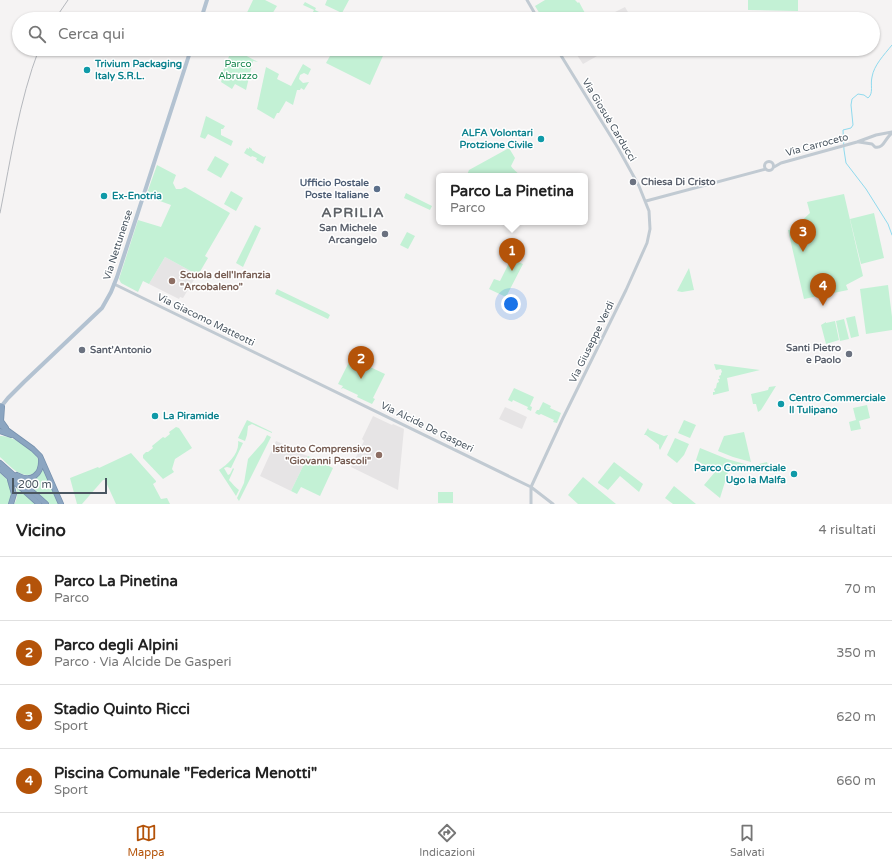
<!DOCTYPE html>
<html lang="it">
<head>
<meta charset="utf-8">
<style>
	:root { --surface:#fff; --page:#f6f6f6; --text:#222; --muted:#767676; --line:#e0e0e0; --accent:#b45309 }
	body { margin:0; font-family:"Varela Round",sans-serif; background:var(--page); color:var(--text) }
	.scale { position:absolute; left:12px; bottom:10px; width:95px; box-sizing:border-box; padding-left:4px; border:2px solid #4a5661; border-top:0; font-size:11px; line-height:14px; white-space:nowrap; color:#4a5661; -webkit-text-stroke:3px #fff; paint-order:stroke }
	.you { position:absolute; left:511px; top:304px; width:14px; height:14px; margin:-10px; border:3px solid #fff; border-radius:50%; background:#1a73e8; box-shadow:0 0 0 6px #1a73e833 }
	.badge { display:grid; place-items:center; width:26px; height:26px; border-radius:50%; background:var(--accent); color:#fff; font-size:13px; font-weight:700 }
	.pin { position:absolute; translate:-50% -33px; filter:drop-shadow(0 1px 2px #0008) }
	.pin::after { content:''; position:absolute; top:21px; width:14px; height:12px; background:inherit; clip-path:polygon(0 0,100% 0,50% 100%) }
	.popup { position:absolute; left:436px; top:173px; width:152px; height:52px; box-sizing:border-box; display:grid; place-content:center; border-radius:6px; background:var(--surface); filter:drop-shadow(0 1px 3px #0005); font-size:13px; white-space:nowrap; color:var(--muted) }
	.popup b { font-size:15px; color:var(--text) }
	.popup::after { content:''; position:absolute; left:50%; top:100%; margin-left:-8px; border:8px solid transparent; border-top-color:var(--surface) }
	.list { margin:0; padding:0; list-style:none }
	h2 { display:flex; justify-content:space-between; align-items:center; height:52px; margin:0; padding:0 16px; font-size:17px }
	h2 small { font-size:13px; font-weight:400; color:var(--muted) }
	.list li { display:grid; grid-template-columns:26px 1fr auto; gap:12px; align-items:center; box-sizing:border-box; height:64px; padding:0 16px; border-top:1px solid var(--line) }
	.list b { display:block; font-size:15px; white-space:nowrap }
	.list p { margin:0; font-size:13px; white-space:nowrap; color:var(--muted) }
	.list em { font-size:13px; font-style:normal; color:var(--muted) }
	.icon { flex:none; width:22px; height:22px; fill:none; stroke:currentColor; stroke-width:2; stroke-linecap:round; stroke-linejoin:round }
	.map { position:relative; flex:none; width:892px; height:504px; overflow:hidden }
	.search { position:absolute; background:var(--surface); box-shadow:0 1px 3px #0004; left:12px; right:12px; top:12px; height:44px; display:flex; align-items:center; gap:10px; box-sizing:border-box; padding:0 14px; border-radius:22px; color:var(--muted); font-size:15px }
	.sheet { height:308px; background:var(--surface) }
	nav { display:flex; justify-content:space-around; align-items:center; box-sizing:border-box; height:56px; border-top:1px solid var(--line); background:var(--surface); font-size:11px; color:var(--muted) }
	nav a { display:grid; justify-items:center; gap:2px }
	nav .on { color:var(--accent) }
	.map>svg:first-child { display:block }
	.education { fill:#e6e4e5 }
	.green { fill:#c3f1d5 }
	.lines { fill:none; stroke-linecap:round; stroke-linejoin:round }
	.stream { stroke:#90daee; stroke-width:1 }
	.highway-casing { stroke:#7690ad; stroke-width:6 }
	.minor { stroke:#c1cad2; stroke-width:3 }
	.major { stroke:#b3c2d1; stroke-width:4 }
	.highway { stroke:#8ba5c1; stroke-width:4.5 }
	.rail { stroke:#b5b8bd; stroke-width:1 }
	.culture-dot { fill:#0f9aa8; stroke:#fff; stroke-width:1.5 }
	.worship-dot { fill:#6b7280; stroke:#fff; stroke-width:1.5 }
	.service-dot { fill:#5c6f8a; stroke:#fff; stroke-width:1.5 }
	.education-dot { fill:#8d6e63; stroke:#fff; stroke-width:1.5 }
	.labels { text-anchor:middle; dominant-baseline:central; stroke-width:3; stroke-linejoin:round; paint-order:stroke }
	.culture-label { font-size:10px; font-weight:bold; fill:#0d838f; stroke:#fff; text-anchor:start }
	.park-label { font-size:10px; fill:#17864f; stroke:#fff }
	.street-label { font-size:10px; fill:#4a5661; stroke:#fff }
	.worship-label { font-size:10px; font-weight:bold; fill:#5b616d; stroke:#fff; text-anchor:start }
	.service-label { font-size:10px; font-weight:bold; fill:#4e5e75; stroke:#fff; text-anchor:end }
	.education-label { font-size:10px; font-weight:bold; fill:#785e54; stroke:#fff; text-anchor:start }
	.district-label { font-size:14px; font-weight:bold; letter-spacing:1px; fill:#5f6368; stroke:#fff }
</style>
</head>
<body>
<div class="map">
<svg width="892" height="504" viewBox="0 0 892 504">
	<rect width="100%" height="100%" fill="#f5f3f3"/>
	<path class="education" d="M625,7L632,19H595L602,16L603,18Z
		M573,49H593L597,56L583,64Z
		M165,257L198,275H196V278H195L183,298L180,297L179,299L149,284Z
		M505,407L527,417L522,429L499,419Z
		M373,416L392,425L393,424L404,429L398,490L351,467L364,441L362,439Z
		M276,441L294,449L293,451L308,456L291,491L260,476Z"/>
	<path class="green" d="M253,0H265L277,6L269,19H244Z
		M327,0H349L342,13L325,5Z
		M545,0H575L578,3L579,2L586,15L579,19H543L535,6Z
		M748,0H798V11L748,10Z
		M305,2L316,8L315,10L331,18V19H309L314,10L303,5Z
		M232,49H245L243,54L258,62L253,61L246,90L235,84L232,89L221,82L224,72L223,71Z
		M334,49H386L370,85L326,63Z
		M303,64L311,69L308,75L304,73L300,75L299,79L303,83L309,82L304,90L301,88L300,90H297L293,105L286,101L279,113H277L274,119L257,109L266,67L279,74L277,79L291,86Z
		M206,116L225,126L223,129H221V135L233,141L231,146L208,134L205,139L200,137Z
		M249,147L252,149V150L264,157L266,156L263,164L256,160L257,158L252,156L251,157L244,153L247,148L249,149Z
		M509,148L515,158L511,166C513,170 517,171 520,176H469L467,175L469,170Z
		M215,156L229,164L221,178L207,170Z
		M157,165L176,175L173,183L176,189H181L185,187L230,213L205,256L208,258L198,275L165,257L149,284L143,281L138,292L121,283L119,279L138,220L161,227L171,205L146,196Z
		M231,191L243,198L236,211L224,204Z
		M406,193L432,206L430,210L404,198Z
		M844,194L863,276L846,285L848,290L804,299L788,230L796,229V226L810,213L807,202Z
		M874,213L884,258L861,264L850,219Z
		M255,225L261,228L243,267L236,263Z
		M407,232L415,236L408,249L400,245Z
		M511,259L523,264L506,297L489,289L494,279L500,281Z
		M689,268L694,290L682,292L677,291Z
		M888,285L892,317V330L866,334L860,289Z
		M277,289L327,313L330,315L328,319L275,294Z
		M855,316L859,336L851,338L846,318Z
		M844,319L849,339L840,341L836,321Z
		M835,321L839,340L826,344L821,325L826,322V323Z
		M351,358L385,374L373,398L375,399L372,404L357,397L358,395L343,388L341,389L343,386L338,384Z
		M714,364L760,370L727,378L729,391L713,395V392H715L714,389L716,388L717,383L719,382L718,379H720L719,376L721,375V373L722,372L721,369L716,370Z
		M776,386L761,410L758,412L756,404H753L751,394L768,390L769,387Z
		M514,388L534,397L530,406L532,407L531,411L527,409L528,407L513,400L512,402L508,400Z
		M543,402L551,406L550,408L561,413L557,423L553,422L554,420L541,414L539,415L535,413L537,410H539Z
		M867,405L870,418L859,421L861,429L851,431L849,422L856,420L853,408Z
		M247,420L272,432V433L252,424L248,426L247,435L245,441L238,438Z
		M684,420L696,425L690,438L678,433Z
		M176,427L179,428L192,448L175,459L172,469L174,472L163,479L143,458V455L146,452H148L153,448L152,446L163,437L165,438L170,434L169,432Z
		M648,428L649,430L664,436L668,435L660,450L659,448V445L646,435H644Z
		M744,432L751,462L733,457L718,451L724,436Z
		M267,435L271,437L239,501L237,498L244,483L248,459L264,441Z
		M0,436C13,435 39,451 40,465L35,473C21,480 10,466 0,457Z
		M675,438L689,444L684,455L677,463L667,455Z
		M238,441L243,443L231,468L227,467L224,468L228,475L230,474L233,468L234,469L229,480C232,483 236,488 239,490L236,496L219,470C228,464 240,453 238,441Z
		M700,448L727,459L752,466L767,462L768,465L741,471L729,469L720,498L704,485L715,472L696,460Z
		M131,453L156,481V482L153,484L161,499L167,498L170,504H116L105,480H103L82,504H77L70,478L98,467L99,468Z
		M308,456L333,468L320,496L301,487L297,494L291,491Z
		M614,462L643,484L639,492L620,476L608,490L598,483V482Z
		M44,467L60,504H50L21,479C32,482 39,477 44,467Z
		M0,473L9,481L13,492L9,504H0Z
		M583,477L616,504H578L568,495Z
		M15,484L37,504H14C18,498 18,491 15,484Z
		M674,486L696,504H673L665,498Z
		M438,492H453V503H438Z"/>
	<g class="lines">
		<path class="stream" d="M892,45C884,55 874,65 872,77C870,85 874,93 868,98L864,95L858,94L852,99L851,105L853,125L851,128L843,130L844,150L846,163L866,189L888,224L892,235"/>
		<defs>
			<path id="highway" d="M2,406L1,421L6,428
				M0,425L33,449L40,456L61,504
				M0,431L11,435
				M0,463L46,504
				M0,469L39,504
				M17,475C31,483 42,475 41,459
				M10,480L14,494L11,504"/>
		</defs>
		<use href="#highway" class="highway-casing"/>
		<path class="minor" d="M527,0L538,19
			M859,142L872,144L875,147C884,149 885,138 892,133
			M764.5 166a4.5 4.5 0 1 1 9 0a4.5 4.5 0 1 1-9 0Z
			M774,167L781,163L857,142L876,135L892,132
			M646,201L766,169
			M114,284L531,487L553,504
			M531,504V487L563,418L626,290L647,243L650,229L649,211L639,186L618,148L557,49"/>
		<path class="major" d="M201,19L207,0
			M0,408L8,398L24,382L102,308L111,292L117,277L191,49"/>
		<use href="#highway" class="highway"/>
		<path class="rail" d="M55,19L68,0
			M0,213C11,158 19,101 39,49"/>
	</g>
	<g class="culture-dot">
		<circle cx="87" cy="70" r="4"/>
		<circle cx="541" cy="139" r="4"/>
		<circle cx="104" cy="196" r="4"/>
		<circle cx="781" cy="404" r="4"/>
		<circle cx="155" cy="416" r="4"/>
		<circle cx="794" cy="474" r="4"/>
	</g>
	<g class="worship-dot">
		<circle cx="633" cy="182" r="4"/>
		<circle cx="385" cy="234" r="4"/>
		<circle cx="82" cy="350" r="4"/>
		<circle cx="849" cy="354" r="4"/>
	</g>
	<circle class="service-dot" cx="377" cy="189" r="4"/>
	<g class="education-dot">
		<circle cx="172" cy="281" r="4"/>
		<circle cx="379" cy="455" r="4"/>
	</g>
	<g class="labels">
		<g class="culture-label">
			<text x="95" y="64">Trivium Packaging<tspan x="95" dy="12">Italy S.R.L.</tspan></text>
			<text x="533" y="133" text-anchor="end">ALFA Volontari<tspan x="533" dy="12">Protzione Civile</tspan></text>
			<text x="112" y="196">Ex-Enotria</text>
			<text x="789" y="398">Centro Commerciale<tspan x="789" dy="12">Il Tulipano</tspan></text>
			<text x="163" y="416">La Piramide</text>
			<text x="786" y="468" text-anchor="end">Parco Commerciale<tspan x="786" dy="12">Ugo la Malfa</tspan></text>
		</g>
		<g class="park-label">
			<text x="238" y="64">Parco<tspan x="238" dy="12">Abruzzo</tspan></text>
		</g>
		<g class="street-label">
			<text transform="translate(609 120) rotate(59)">Via Giosuè Carducci</text>
			<text transform="translate(817 145) rotate(-15)">Via Carroceto</text>
			<text transform="translate(118 245) rotate(-72)">Via Nettunense</text>
			<text transform="translate(206 320) rotate(26)">Via Giacomo Matteotti</text>
			<text transform="translate(592 342) rotate(-64)">Via Giuseppe Verdi</text>
			<text transform="translate(427 427) rotate(26)">Via Alcide De Gasperi</text>
		</g>
		<g class="worship-label">
			<text x="641" y="182">Chiesa Di Cristo</text>
			<text x="377" y="228" text-anchor="end">San Michele<tspan x="377" dy="12">Arcangelo</tspan></text>
			<text x="841" y="348" text-anchor="end">Santi Pietro<tspan x="841" dy="12">e Paolo</tspan></text>
			<text x="90" y="350">Sant'Antonio</text>
		</g>
		<g class="service-label">
			<text x="369" y="183">Ufficio Postale<tspan x="369" dy="12">Poste Italiane</tspan></text>
		</g>
		<g class="education-label">
			<text x="180" y="275">Scuola dell'Infanzia<tspan x="180" dy="12">"Arcobaleno"</tspan></text>
			<text x="371" y="449" text-anchor="end">Istituto Comprensivo<tspan x="371" dy="12">"Giovanni Pascoli"</tspan></text>
		</g>
		<g class="district-label">
			<text x="353" y="212">APRILIA</text>
		</g>
	</g>
</svg>
<div class="scale">200 m</div>
<div class="you"></div>
<div class="pin badge" style="left:512px;top:271px">1</div>
<div class="popup"><b>Parco La Pinetina</b>Parco</div>
<div class="pin badge" style="left:361px;top:379px">2</div>
<div class="pin badge" style="left:803px;top:252px">3</div>
<div class="pin badge" style="left:823px;top:306px">4</div>
<div class="search"><svg class="icon" aria-label="search" viewBox="0 0 24 24"><circle cx="10" cy="10" r="6"/><path d="M15 15l6 6"/></svg>Cerca qui</div>
</div>
<section class="sheet">
<h2>Vicino<small>4 risultati</small></h2>
<ul class="list">
<li><span class="badge">1</span><div><b>Parco La Pinetina</b><p>Parco</p></div><em>70 m</em></li>
<li><span class="badge">2</span><div><b>Parco degli Alpini</b><p>Parco · Via Alcide De Gasperi</p></div><em>350 m</em></li>
<li><span class="badge">3</span><div><b>Stadio Quinto Ricci</b><p>Sport</p></div><em>620 m</em></li>
<li><span class="badge">4</span><div><b>Piscina Comunale &quot;Federica Menotti&quot;</b><p>Sport</p></div><em>660 m</em></li>
</ul>
</section>
<nav>
<a class="on"><svg class="icon" aria-label="map" viewBox="0 0 24 24"><path d="M3 6l6-2 6 2 6-2v14l-6 2-6-2-6 2zM9 4v14M15 6v14"/></svg>Mappa</a>
<a><svg class="icon" aria-label="directions" viewBox="0 0 24 24"><path d="M12 3l9 9-9 9-9-9zM9 14v-3h6M13 9l2 2-2 2"/></svg>Indicazioni</a>
<a><svg class="icon" aria-label="saved" viewBox="0 0 24 24"><path d="M7 4h10v16l-5-4-5 4z"/></svg>Salvati</a>
</nav>
</body>
</html>
